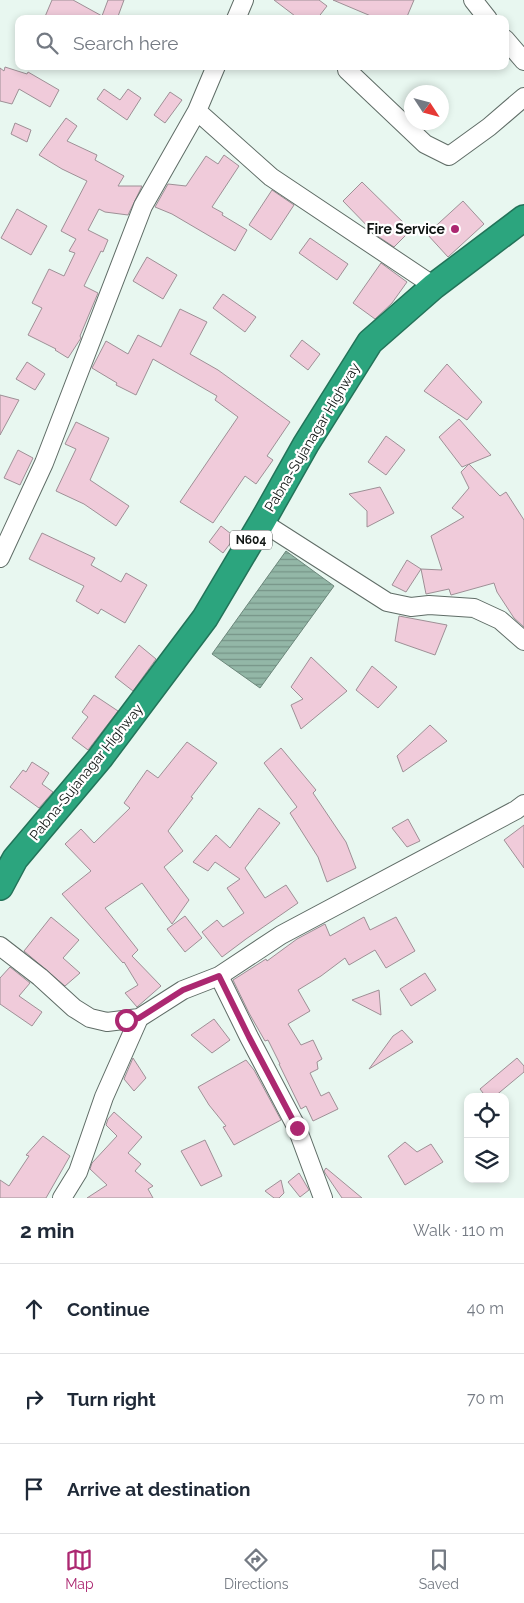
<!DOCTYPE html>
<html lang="en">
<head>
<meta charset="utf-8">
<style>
	:root { --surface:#fff; --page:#f2f2f3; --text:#1f2937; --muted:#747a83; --line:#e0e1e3; --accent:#ac2871 }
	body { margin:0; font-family:Raleway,sans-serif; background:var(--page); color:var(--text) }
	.controls { position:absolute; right:15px; bottom:15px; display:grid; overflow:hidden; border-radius:10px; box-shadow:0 2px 8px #0003 }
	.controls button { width:45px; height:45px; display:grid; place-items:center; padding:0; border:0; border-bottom:1px solid var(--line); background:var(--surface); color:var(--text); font:25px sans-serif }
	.compass { position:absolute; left:404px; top:85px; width:45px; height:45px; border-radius:50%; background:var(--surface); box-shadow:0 2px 8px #0003; rotate:126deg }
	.stop { position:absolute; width:15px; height:15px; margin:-11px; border:4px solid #ac2871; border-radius:50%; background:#fff }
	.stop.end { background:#ac2871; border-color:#fff; box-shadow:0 1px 5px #0008 }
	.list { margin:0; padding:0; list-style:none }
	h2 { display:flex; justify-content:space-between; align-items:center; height:65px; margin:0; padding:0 20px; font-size:21px }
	h2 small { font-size:16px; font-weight:400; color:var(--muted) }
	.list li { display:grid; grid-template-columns:32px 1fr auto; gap:15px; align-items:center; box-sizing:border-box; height:90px; padding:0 20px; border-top:1px solid var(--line) }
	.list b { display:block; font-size:19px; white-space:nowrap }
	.list em { font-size:16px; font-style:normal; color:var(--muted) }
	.icon { flex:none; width:28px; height:28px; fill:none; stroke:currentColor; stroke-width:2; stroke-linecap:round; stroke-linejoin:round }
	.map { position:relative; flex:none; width:524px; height:1198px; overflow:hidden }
	.search { position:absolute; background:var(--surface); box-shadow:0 2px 8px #0003; left:15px; right:15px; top:15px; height:55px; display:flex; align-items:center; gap:12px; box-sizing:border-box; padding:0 18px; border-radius:10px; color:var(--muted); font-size:19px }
	.sheet { height:335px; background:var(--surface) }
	nav { display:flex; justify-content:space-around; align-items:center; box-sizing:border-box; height:70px; border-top:1px solid var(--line); background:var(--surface); font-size:14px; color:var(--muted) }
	nav a { display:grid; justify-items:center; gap:2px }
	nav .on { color:var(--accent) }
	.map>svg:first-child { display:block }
	.water { fill:url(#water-rules); stroke:#6c877b }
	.building { fill:#f0cbda; stroke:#9e9096 }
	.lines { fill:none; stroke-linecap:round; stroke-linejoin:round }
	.minor-casing { stroke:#5f6c66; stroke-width:20 }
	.highway-casing { stroke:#237359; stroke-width:28 }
	.minor { stroke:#fff; stroke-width:18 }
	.highway { stroke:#2ca57e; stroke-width:25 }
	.route { stroke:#ac2871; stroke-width:6 }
	.poi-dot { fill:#ac2871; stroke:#fff; stroke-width:2 }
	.labels { text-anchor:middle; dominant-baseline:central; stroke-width:4.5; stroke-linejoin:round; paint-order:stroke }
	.shield { fill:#fff; stroke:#585c5a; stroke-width:1 }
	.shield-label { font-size:12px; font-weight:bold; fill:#111614 }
	.poi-label { font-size:14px; font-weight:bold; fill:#111614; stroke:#fff; text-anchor:end }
	.street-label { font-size:14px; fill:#111614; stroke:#fff }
</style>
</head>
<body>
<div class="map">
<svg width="524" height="1198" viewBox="0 0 524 1198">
	<defs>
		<pattern id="water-rules" width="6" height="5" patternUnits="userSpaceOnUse" patternTransform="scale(1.25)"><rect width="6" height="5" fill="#93b7a7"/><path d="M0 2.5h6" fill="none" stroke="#779487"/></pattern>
	</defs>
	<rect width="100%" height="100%" fill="#e8f7f0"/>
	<path class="water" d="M286,551L334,586L260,688L212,654Z"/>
	<path class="building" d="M52,0H73L102,16L108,0H124L117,19H44Z
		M274,0H319L327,6L317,19H299Z
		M333,0H414L406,19H378Z
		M5,67L27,74L28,72L59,90L50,107L19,89L12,104L0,101V68L4,71Z
		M104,89L120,100L128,89L141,98L127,120L97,99Z
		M170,92L182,100L165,123L154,115Z
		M66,118L77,126L67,141L97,155L95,160L124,176L118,186H142L128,215L105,212L99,209L88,230L108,240L103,252L101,251L84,286L98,293L80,336L81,338L68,358L55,350L56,349L28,335L42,308L32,303L49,269L64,276L75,253L69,251L76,239L61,231L87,181L62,169L39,155Z
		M15,123L31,130L27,142L11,134Z
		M224,155L239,166L212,207L223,213L222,215L247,230L235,251L172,214L155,207L168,184L186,186L206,156L218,164Z
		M362,182L411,230L394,247L376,235L343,201Z
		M272,190L294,205L271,240L249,225Z
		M463,201L484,224L448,257L427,234Z
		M17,209L47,226L31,255L1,238Z
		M310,238L348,264L337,280L299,253Z
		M147,257L177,275L163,299L133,281Z
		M381,263L407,282L392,303L375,319L353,303Z
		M223,294L256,317L245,332L213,308Z
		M180,309L207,322L190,354L218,370L290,422L267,456L273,460L256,484L245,476L213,523L180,502L238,417L215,400L217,396L153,359L136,395L116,385L117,383L92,368L106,341L128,354L138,335L161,347Z
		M302,340L320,354L308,370L290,356Z
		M27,362L45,374L35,390L16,379Z
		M447,364L482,402L467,420L424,391Z
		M0,395L19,400L0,435Z
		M459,419L491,455L462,467L439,437Z
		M76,422L109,438L90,480L129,506L116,526L84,504L56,491L76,449L65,444Z
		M386,436L405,450L386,475L368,462Z
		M18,450L33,458L20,485L4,478Z
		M469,464L500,496L506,492L524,520V627L514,618L497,592L494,583L451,595L449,589L426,594L421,569L442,570L431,536L464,517L452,508L469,488L461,472Z
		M380,487L394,513L367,527V511L349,494Z
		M221,526L235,537L223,553L209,542Z
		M42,533L95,558L91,565L121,582L126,573L147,585L125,623L101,609L98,614L76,601L84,586L29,559Z
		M407,560L421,569L406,592L392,585Z
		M399,616L447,625L435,655L395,641Z
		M139,645L156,659L133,691L115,677Z
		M311,657L347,691L301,729L291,705L303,699L291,687Z
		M372,666L397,687L378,708L356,690Z
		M94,695L118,711L88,750L72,738L88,717L82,712Z
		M430,725L447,741L403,772L397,756Z
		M187,742L217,763L191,797L193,798L168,831L183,851L164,867L189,900L172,924L142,883L105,908L138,950L132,956L161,986L137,1007L125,993L138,985L124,962L123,963L62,894L91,871L65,844L81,829L94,843L130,808L124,803L147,770L158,778Z
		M281,748L316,790L313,793L346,842L356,868L327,882L318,857L290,813L297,807L264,763Z
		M32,762L49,773L42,784L53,792L39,808L10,787L23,770L26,772Z
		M259,808L280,823L245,868L265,898L286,885L298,903L246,939L222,957L202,932L217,920L223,927L244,913L227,888L240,879L215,862L208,871L193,862L216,835L230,848Z
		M408,819L420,841L407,847L392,828Z
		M524,825V868L504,840Z
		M185,916L202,938L185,952L167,929Z
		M51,917L79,940L63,958L80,973L65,986L24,951Z
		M364,917L370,930L396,917L415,951L386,968L375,950L349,965L345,958L321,976L298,990L310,1011L288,1024L301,1045L313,1040L322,1059L317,1062L318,1069L310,1073L321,1096L329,1092L338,1109L313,1121L306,1106L301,1109L279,1064H280L268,1040L265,1041L249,1013L233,980L266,959L267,961L297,939L325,924L330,936Z
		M10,967L30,983L19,996L42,1012L32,1026L0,1004V978Z
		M425,973L436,990L411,1006L400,989Z
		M379,990L381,1015L352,1000Z
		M214,1019L230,1040L212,1053L191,1035Z
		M402,1030L413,1042L369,1069L393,1036Z
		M133,1058L146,1078L134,1091L124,1079Z
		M517,1058L524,1066V1072L494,1097H486L480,1089Z
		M246,1060L254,1070L281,1120L234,1145L223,1127L226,1126L209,1105L198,1087Z
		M114,1112L142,1137L128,1153L141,1164L135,1171L153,1186L148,1189L153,1198H87L107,1185L90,1169L92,1163L117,1136L106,1125L108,1119Z
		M43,1136L70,1156L46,1198H0V1180L9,1186L29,1156L26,1155Z
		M205,1140L222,1176L201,1186L181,1151Z
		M405,1142L417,1152L431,1144L443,1162L405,1185L388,1156Z
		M326,1168L362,1198H342L325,1173L324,1171Z
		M299,1173L309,1190L300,1197L288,1182Z
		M281,1180L284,1193L279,1198H274L265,1191Z"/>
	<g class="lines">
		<defs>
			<path id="minor" d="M473,0L488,19
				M236,19L244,0
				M505,39L524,61
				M347,70L425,144L449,156L489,127L524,97
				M197,111L271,177L434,286
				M262,522L387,602L411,607L429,605L474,608L500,620L524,641
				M0,558L44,463L143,206L197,111L216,66
				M0,946L40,977L74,1008L90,1018L107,1022L139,1018
				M219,976L249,1037L297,1128L323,1198
				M62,1198L78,1172L104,1097L139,1018L183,990L219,976L281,935L516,810L524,804"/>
			<path id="highway" d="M0,887L15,859L100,758L205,618L262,522L306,444L370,342L434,286L524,218"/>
		</defs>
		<use href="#minor" class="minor-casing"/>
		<use href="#highway" class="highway-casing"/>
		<use href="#minor" class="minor"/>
		<use href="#highway" class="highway"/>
	</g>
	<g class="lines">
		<path class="route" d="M126,1020L139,1018L183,990L219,976L249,1037L297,1128"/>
	</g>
	<circle class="poi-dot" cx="455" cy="229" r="5"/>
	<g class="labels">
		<rect class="shield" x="230" y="530.5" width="42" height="19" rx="4"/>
		<g class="shield-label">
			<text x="251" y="540">N604</text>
		</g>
		<g class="poi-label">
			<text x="445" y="229">Fire Service</text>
		</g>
		<g class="street-label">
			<text transform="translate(312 437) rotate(-59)">Pabna-Sujanagar Highway</text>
			<text transform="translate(86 772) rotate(-51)">Pabna-Sujanagar Highway</text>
		</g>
	</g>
</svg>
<div class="controls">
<button><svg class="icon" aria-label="locate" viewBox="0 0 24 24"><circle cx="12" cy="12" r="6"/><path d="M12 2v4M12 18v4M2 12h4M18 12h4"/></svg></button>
<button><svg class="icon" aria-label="layers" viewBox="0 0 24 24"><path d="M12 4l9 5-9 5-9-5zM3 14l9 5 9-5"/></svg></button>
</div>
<svg class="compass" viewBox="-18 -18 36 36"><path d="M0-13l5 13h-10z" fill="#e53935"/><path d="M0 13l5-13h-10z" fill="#747a83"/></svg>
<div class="stop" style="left:126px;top:1020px"></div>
<div class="stop end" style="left:297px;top:1128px"></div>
<div class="search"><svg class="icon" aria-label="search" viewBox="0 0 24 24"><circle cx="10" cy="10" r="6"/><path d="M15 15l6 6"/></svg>Search here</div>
</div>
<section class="sheet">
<h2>2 min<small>Walk · 110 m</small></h2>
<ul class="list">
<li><svg class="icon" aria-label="ahead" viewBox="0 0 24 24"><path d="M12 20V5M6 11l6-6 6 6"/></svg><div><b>Continue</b></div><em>40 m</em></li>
<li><svg class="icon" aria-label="right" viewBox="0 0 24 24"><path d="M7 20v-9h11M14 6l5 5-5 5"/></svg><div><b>Turn right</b></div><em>70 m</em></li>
<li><svg class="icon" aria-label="arrive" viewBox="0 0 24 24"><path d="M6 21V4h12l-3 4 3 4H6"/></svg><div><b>Arrive at destination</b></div></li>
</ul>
</section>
<nav>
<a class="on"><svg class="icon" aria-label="map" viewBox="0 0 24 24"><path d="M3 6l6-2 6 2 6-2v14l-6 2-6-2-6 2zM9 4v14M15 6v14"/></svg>Map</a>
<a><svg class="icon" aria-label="directions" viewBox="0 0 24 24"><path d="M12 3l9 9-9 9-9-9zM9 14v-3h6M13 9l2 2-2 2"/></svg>Directions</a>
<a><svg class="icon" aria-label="saved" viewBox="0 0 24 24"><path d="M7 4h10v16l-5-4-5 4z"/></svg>Saved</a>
</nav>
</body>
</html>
